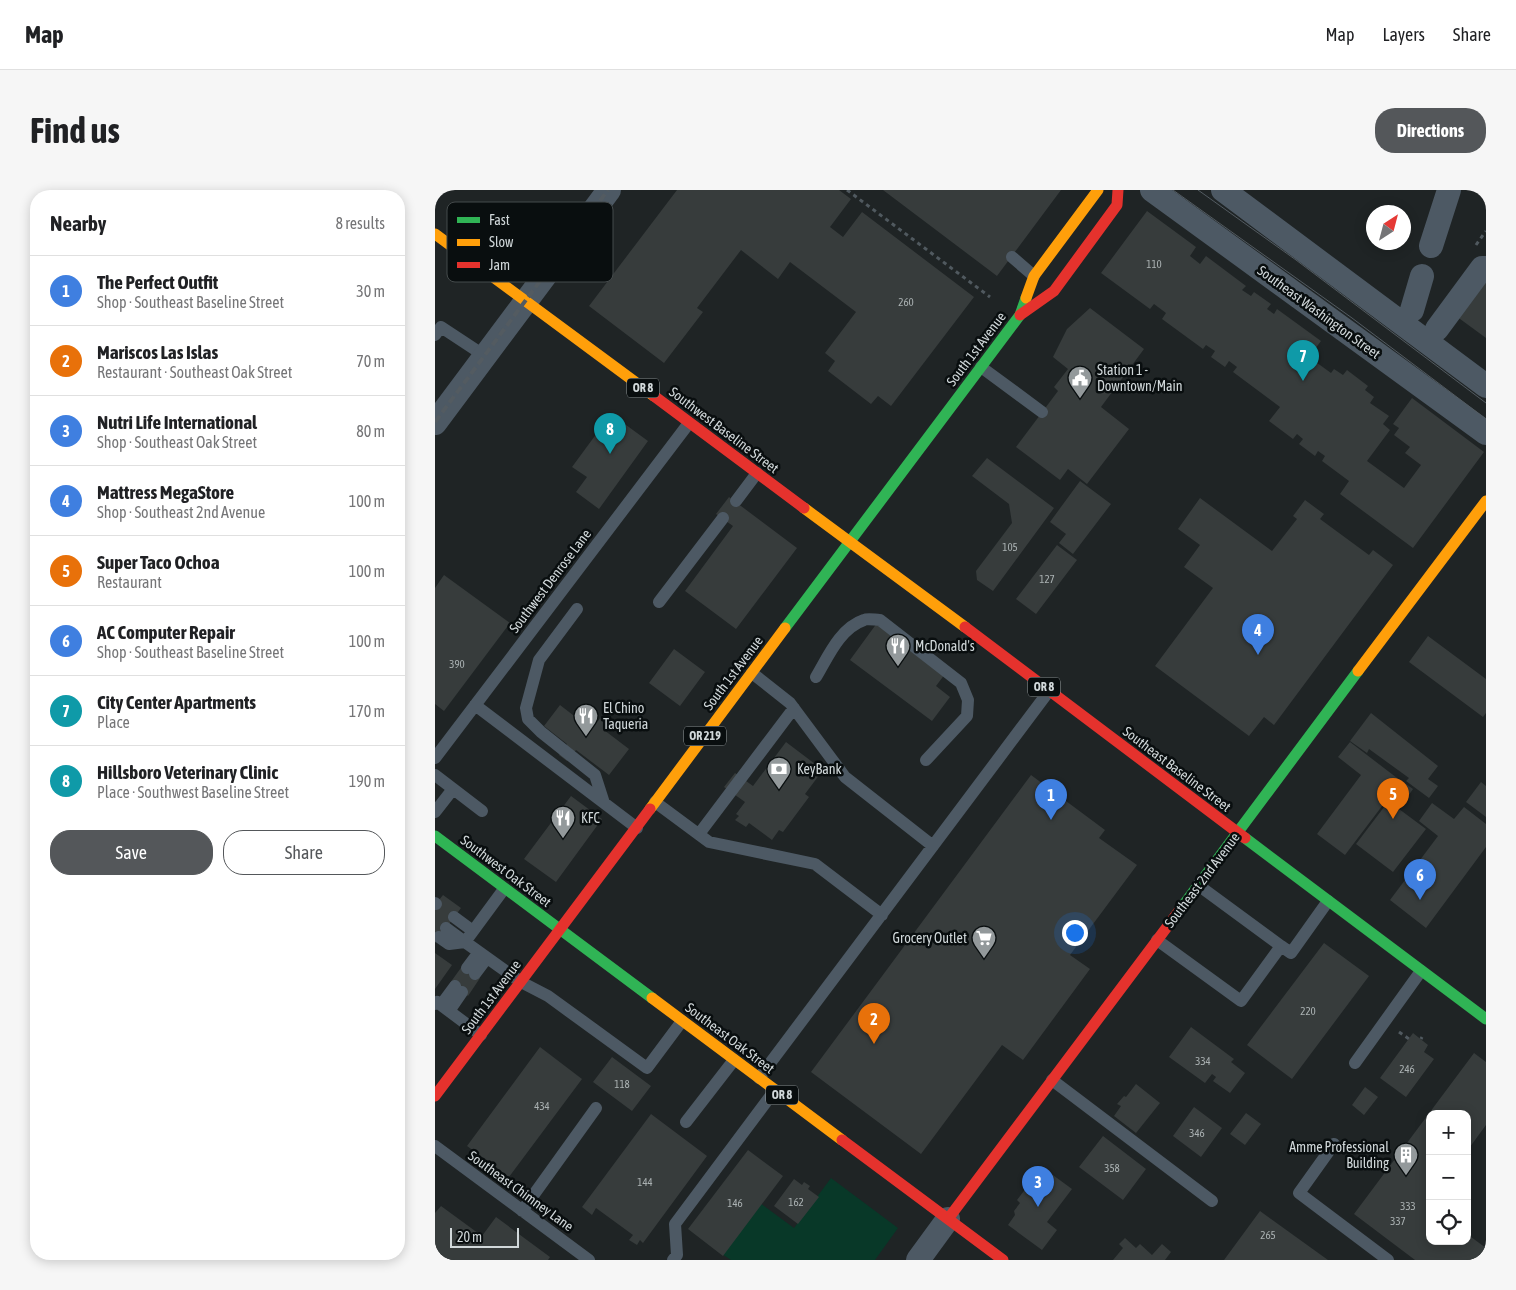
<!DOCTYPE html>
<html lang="en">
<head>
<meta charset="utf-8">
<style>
	:root { --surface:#fff; --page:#f6f6f6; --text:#202124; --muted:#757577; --line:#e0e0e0; --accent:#54575a }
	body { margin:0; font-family:"Asap Condensed",sans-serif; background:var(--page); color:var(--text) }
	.controls { position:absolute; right:15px; bottom:15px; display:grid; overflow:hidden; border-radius:10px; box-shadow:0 2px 12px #0003 }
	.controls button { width:45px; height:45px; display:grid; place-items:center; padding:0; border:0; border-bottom:1px solid var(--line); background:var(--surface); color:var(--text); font:25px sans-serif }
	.compass { position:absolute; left:931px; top:15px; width:45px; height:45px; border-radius:50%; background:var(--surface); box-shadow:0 2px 12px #0003; rotate:36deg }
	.scale { position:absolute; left:15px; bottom:12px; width:69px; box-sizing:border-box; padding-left:5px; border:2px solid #d1d8da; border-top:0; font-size:14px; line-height:18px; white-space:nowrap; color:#d1d8da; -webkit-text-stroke:4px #090e0f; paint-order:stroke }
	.you { position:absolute; left:639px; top:742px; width:18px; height:18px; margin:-12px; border:4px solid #fff; border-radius:50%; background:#1a73e8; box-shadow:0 0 0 8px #1a73e833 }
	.badge { display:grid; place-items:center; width:32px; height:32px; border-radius:50%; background:var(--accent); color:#fff; font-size:16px; font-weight:700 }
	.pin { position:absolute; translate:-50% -41px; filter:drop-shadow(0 1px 2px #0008) }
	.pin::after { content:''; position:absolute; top:26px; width:18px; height:15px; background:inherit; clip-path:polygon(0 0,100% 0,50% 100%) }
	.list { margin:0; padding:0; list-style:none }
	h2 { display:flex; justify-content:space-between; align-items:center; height:65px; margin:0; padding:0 20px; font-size:21px }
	h2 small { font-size:16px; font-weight:400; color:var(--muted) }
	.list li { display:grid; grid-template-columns:32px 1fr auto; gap:15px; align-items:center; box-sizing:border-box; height:70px; padding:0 20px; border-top:1px solid var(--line) }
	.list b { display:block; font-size:19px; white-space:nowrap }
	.list p { margin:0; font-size:16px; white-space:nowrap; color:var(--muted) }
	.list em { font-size:16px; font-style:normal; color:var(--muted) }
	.actions { display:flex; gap:10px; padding:15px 20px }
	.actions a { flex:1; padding:11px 0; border:1px solid var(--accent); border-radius:20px; text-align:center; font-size:18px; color:var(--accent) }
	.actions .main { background:var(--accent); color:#fff }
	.icon { flex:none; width:28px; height:28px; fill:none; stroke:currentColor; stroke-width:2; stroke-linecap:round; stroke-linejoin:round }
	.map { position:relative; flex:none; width:1051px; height:1070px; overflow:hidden; border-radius:20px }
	header { display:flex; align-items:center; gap:30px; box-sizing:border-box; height:70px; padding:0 25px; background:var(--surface); border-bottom:1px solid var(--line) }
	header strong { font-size:24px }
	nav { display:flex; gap:28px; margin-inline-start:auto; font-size:18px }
	.intro { display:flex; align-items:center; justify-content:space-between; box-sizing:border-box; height:120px; padding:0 30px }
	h1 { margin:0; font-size:35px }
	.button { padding:12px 22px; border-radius:20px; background:var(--accent); color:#fff; font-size:18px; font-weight:700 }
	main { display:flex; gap:30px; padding:0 30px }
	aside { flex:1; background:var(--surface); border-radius:20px; box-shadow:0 2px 12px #0003 }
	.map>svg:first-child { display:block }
	.green { fill:#083828 }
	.building { fill:#373c3c }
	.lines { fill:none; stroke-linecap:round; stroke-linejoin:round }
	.path { stroke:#50595f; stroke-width:3; stroke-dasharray:4 4; stroke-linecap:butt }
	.lane { stroke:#4d5964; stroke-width:12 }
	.street { stroke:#4d5964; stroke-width:24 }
	.fast { stroke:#30b455; stroke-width:11 }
	.slow { stroke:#ff9f0a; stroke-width:11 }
	.jam { stroke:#e5322d; stroke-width:11 }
	.tram { stroke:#535b61; stroke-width:1 }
	.rail { stroke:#535b61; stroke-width:4; stroke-dasharray:8 4; stroke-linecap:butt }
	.labels { text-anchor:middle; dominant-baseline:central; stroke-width:5; stroke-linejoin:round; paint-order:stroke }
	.number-label { font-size:11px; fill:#aab1b2 }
	.shield { fill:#090e0f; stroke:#959b9d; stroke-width:1 }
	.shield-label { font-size:12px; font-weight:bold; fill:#d1d8da }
	.street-label { font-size:14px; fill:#d1d8da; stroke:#090e0f }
	.poi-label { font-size:14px; fill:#d1d8da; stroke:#090e0f; text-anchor:start }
	.key { fill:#090e0f; stroke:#454b4c; stroke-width:1 }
	.key-label { font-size:14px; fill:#d1d8da }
</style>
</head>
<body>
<header>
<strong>Map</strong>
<nav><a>Map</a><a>Layers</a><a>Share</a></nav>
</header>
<div class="intro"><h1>Find us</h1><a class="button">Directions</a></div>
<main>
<aside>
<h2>Nearby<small>8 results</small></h2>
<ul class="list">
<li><span class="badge" style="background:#3f7fe0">1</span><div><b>The Perfect Outfit</b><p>Shop · Southeast Baseline Street</p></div><em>30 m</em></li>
<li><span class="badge" style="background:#e8710a">2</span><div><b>Mariscos Las Islas</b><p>Restaurant · Southeast Oak Street</p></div><em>70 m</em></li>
<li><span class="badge" style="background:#3f7fe0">3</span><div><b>Nutri Life International</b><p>Shop · Southeast Oak Street</p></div><em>80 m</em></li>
<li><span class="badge" style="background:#3f7fe0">4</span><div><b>Mattress MegaStore</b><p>Shop · Southeast 2nd Avenue</p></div><em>100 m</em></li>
<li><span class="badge" style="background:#e8710a">5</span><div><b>Super Taco Ochoa</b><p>Restaurant</p></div><em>100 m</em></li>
<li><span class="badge" style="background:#3f7fe0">6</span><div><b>AC Computer Repair</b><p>Shop · Southeast Baseline Street</p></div><em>100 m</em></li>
<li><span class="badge" style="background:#0f9aa8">7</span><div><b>City Center Apartments</b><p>Place</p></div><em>170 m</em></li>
<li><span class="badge" style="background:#0f9aa8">8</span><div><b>Hillsboro Veterinary Clinic</b><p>Place · Southwest Baseline Street</p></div><em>190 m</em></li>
</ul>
<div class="actions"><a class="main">Save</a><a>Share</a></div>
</aside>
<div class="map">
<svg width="1051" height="1070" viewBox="0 0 1051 1070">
	<rect width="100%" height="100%" fill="#1f2425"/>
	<path class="green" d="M396,988L463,1038L440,1070H296L287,1064L325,1013L359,1038Z"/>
	<path class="building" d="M242,0H404L416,9L395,37L408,47L427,22L539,107L456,216L443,206L436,214L393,181L400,171L390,163L421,122L355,72L343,89L306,60L262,118L268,122L229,173L154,116Z
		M448,0H626L562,86Z
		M712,21L761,57L755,66L765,74L771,66L811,96L807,100L816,106L819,102L836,114L832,119L839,124L842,119L886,151L874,167L896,183L899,179L908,185L912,180L933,196L930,200L939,207L935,213L954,226L948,234L955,240L932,271L969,298L986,275L970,263L975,257L959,245L964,238L958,234L977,208L1049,262L978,358L905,304L914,291L887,271L890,266L883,261L880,266L864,254L868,249L862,244L858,249L834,231L845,217L798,182L802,177L794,171L790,177L776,167L780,161L771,155L768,159L727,129L731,123L719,114L715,119L666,83Z
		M1047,90L1051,93V148L1021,126Z
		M655,118L709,159L666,217L694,239L652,294L633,279L625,290L581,257L623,201L619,197L633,179L618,167L632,139Z
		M176,224L213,251L164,319L141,302L152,287L137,277Z
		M552,268L619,318L558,401L542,390L541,381L577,333L574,314L537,286Z
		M645,291L676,314L638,364L624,353L631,344L615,332Z
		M294,307L362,358L301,439L250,401L298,336L281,324Z
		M765,308L837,361L862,329L858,326L870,310L889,324L885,329L934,365L938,360L958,375L839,535L829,527L814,546L720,476L778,398L749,377L765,355L743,339Z
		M622,355L642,370L601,424L581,409Z
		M9,385L75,433L9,521L0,514V398Z
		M442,433L510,484L501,496L515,507L497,531L415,470Z
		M993,446L1051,489V523L1048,527L974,472Z
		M239,459L270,482L245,516L214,493Z
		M125,515L147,532L153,523L163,531L166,527L175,533L169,540L194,559L174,585L141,560L132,571L124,565L132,554L109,536Z
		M936,523L1003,576L993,589L1003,596L994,608L971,591L974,588L934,559L932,563L915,551Z
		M351,552L388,580L370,604L374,607L348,642L344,640L337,650L314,633L311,637L300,630L304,626L301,624L310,612L289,597L300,583L318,596Z
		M915,552L966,591L910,665L882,644L926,585L903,567Z
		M596,585L670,640L664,648L702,675L635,765L655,779L588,870L567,855L486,964L376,882Z
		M968,592L978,599L964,619L991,639L958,682L921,654Z
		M1046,592L1051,596V627L1031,612Z
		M136,606L167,629L121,692L89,669Z
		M997,613L1019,629L1029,617L1051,634V657L991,738L955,710L1003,646L984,631Z
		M8,705L26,718L0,753V715Z
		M889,753L934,786L857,889L812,855Z
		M0,763L17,775L0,799Z
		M28,775L45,788L33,806L15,793Z
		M756,837L799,869L796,872L810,883L795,903L778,891L781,887L777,884L770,893L734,867Z
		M978,843L993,855L989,862L999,869L971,907L945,888Z
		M105,857L147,889L74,987L32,956Z
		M1039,863L1051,872V935L1032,961V924H995V1011L992,1014L995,1016V1051H1032V1044L1051,1058V1062L1045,1070H980L919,1024Z
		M177,867L216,896L197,921L158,892Z
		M701,894L725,913L701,943L679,926L686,916L682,914L689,906L691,907Z
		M930,897L943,907L929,925L917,915Z
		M759,917L787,938L766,967L738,946Z
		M811,923L826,934L810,955L795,944Z
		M216,924L272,966L208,1053L205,1050L202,1055L194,1050L198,1045L161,1018L157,1025L147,1017Z
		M668,946L711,979L688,1010L644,977Z
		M313,960L348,986L288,1066L253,1039Z
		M607,977L637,999L612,1032L622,1040L607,1060L573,1035L580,1025L579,1021L585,1013L582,1010Z
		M359,989L367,995L369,992L375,996L373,999L384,1007L363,1034L339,1016Z
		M6,1016L47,1046L61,1027L115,1067L113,1070H11L0,1062V1023Z
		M825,1021L893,1070H789Z
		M690,1048L701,1058L705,1054L717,1065L727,1054L736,1062L730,1070H678L688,1058L684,1054Z"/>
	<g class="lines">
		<path class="path" d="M412,0L555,107
			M1041,55L1051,41
			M964,842L974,849
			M986,849L987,847"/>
		<path class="lane" d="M577,67L599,86
			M0,145L6,137L50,166
			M546,177L607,222
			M301,311L322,283
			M224,412L288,328
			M142,419L104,470L91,518L93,529L106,542L160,585L169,613
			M317,483L355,513L410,587L498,656
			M381,487C393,467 405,438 429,430C433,428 440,430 445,430L526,493L533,510L532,526L491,570
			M40,515L202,638
			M0,568L254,233
			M0,585L47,621
			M220,612L274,652L380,674L447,725
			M0,622L18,599
			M264,644L359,518
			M69,699L30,752L86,792L113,806L212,878L247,831
			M0,713L1,714
			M19,727L38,741
			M11,738L30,752
			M4,747L14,754L30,752
			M722,750L806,811L846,756L763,695
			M846,756L856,763L893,711
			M32,778L44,762
			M40,784L52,768
			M0,814L2,812L46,845
			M6,815L20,796
			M14,821L27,802
			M920,873L986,781
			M324,888L614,501
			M617,890L777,1011
			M251,932L299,870
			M899,954L864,1003L953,1070
			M0,956L154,1070
			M87,1021L161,918
			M238,1070L242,1065L240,1034L340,900"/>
		<path class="street" d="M717,0L1051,243
			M788,0L1051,196
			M996,56L1014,0
			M977,120L987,86
			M1002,139L1047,78H1051
			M0,233L174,0
			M483,1070L513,1029"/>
		<path class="fast" d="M350,438L585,125L591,108
			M0,646L217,808
			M810,648L1051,829
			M747,717L923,481"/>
		<path class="slow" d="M0,44L219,206
			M591,108L599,86L663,0
			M369,318L530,437
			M923,481L1051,311
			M215,619L350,438
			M217,808L407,950"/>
		<path class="jam" d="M585,125L619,101L682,15L683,0
			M219,206L369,318
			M530,437L810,648
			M0,906L215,619
			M407,950L568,1070
			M513,1029L747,717"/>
		<path class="tram" d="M738,0L917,128L1051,229
			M763,0L861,70L1051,213"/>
		<path class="rail" d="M0,232L173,0"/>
	</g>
	<defs>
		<symbol id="civic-pin" viewBox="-11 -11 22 30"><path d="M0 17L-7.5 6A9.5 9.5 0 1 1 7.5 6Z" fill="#93999b" stroke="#090e0f"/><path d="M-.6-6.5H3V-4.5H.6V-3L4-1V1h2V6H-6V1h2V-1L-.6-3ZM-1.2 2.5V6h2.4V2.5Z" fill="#fff"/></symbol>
		<symbol id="restaurant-pin" viewBox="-11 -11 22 30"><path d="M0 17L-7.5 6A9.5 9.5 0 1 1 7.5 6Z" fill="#93999b" stroke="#090e0f"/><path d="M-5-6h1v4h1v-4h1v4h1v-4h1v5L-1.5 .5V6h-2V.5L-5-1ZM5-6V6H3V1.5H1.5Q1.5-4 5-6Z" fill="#fff"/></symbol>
		<symbol id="bank-pin" viewBox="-11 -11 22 30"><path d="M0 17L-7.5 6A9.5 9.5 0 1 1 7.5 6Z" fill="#93999b" stroke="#090e0f"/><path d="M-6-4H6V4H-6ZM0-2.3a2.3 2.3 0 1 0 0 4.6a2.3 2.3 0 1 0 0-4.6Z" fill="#fff"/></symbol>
		<symbol id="supermarket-pin" viewBox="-11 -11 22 30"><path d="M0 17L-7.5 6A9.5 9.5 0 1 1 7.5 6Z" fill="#93999b" stroke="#090e0f"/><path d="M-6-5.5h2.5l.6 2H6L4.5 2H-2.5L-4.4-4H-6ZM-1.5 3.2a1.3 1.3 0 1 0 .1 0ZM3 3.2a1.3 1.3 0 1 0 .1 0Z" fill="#fff"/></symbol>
		<symbol id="building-pin" viewBox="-11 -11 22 30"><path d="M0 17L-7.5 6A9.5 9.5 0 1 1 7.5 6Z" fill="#93999b" stroke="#090e0f"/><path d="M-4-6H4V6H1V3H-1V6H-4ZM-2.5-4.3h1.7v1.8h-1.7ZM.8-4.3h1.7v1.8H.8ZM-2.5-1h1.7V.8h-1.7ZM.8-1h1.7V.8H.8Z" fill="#fff"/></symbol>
	</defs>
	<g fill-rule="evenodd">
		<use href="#civic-pin" x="631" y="174" width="28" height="38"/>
		<use href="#restaurant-pin" x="449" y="442" width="28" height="38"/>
		<use href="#restaurant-pin" x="137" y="512" width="28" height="38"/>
		<use href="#bank-pin" x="330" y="565" width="28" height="38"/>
		<use href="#restaurant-pin" x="114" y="614" width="28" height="38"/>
		<use href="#supermarket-pin" x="535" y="734" width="28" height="38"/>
		<use href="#building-pin" x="957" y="951" width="28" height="38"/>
	</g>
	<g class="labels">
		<g class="number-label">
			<text x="719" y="74">110</text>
			<text x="471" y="112">260</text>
			<text x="575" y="357">105</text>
			<text x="612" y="389">127</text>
			<text x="22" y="474">390</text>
			<text x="873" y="821">220</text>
			<text x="768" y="871">334</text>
			<text x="972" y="879">246</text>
			<text x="187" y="894">118</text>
			<text x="107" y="916">434</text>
			<text x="762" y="943">346</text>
			<text x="677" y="978">358</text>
			<text x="210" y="992">144</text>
			<text x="361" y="1012">162</text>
			<text x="300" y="1013">146</text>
			<text x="973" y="1016">333</text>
			<text x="963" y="1031">337</text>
			<text x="833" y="1045">265</text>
		</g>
		<g class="shield">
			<rect x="192" y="188.5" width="32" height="19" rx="4"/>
			<rect x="593" y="487.5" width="32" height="19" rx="4"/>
			<rect x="249" y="536.5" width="42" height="19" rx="4"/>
			<rect x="331" y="895.5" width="32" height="19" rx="4"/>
		</g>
		<g class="shield-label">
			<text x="208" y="198">OR 8</text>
			<text x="609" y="497">OR 8</text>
			<text x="270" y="546">OR 219</text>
			<text x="347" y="905">OR 8</text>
		</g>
		<g class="street-label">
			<text transform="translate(884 122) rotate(36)">Southeast Washington Street</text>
			<text transform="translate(541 159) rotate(-53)">South 1st Avenue</text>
			<text transform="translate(289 240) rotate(37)">Southwest Baseline Street</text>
			<text transform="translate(115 391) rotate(-53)">Southwest Denrose Lane</text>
			<text transform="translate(298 483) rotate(-53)">South 1st Avenue</text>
			<text transform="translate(742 579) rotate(37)">Southeast Baseline Street</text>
			<text transform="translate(71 681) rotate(37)">Southwest Oak Street</text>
			<text transform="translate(767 690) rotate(-53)">Southeast 2nd Avenue</text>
			<text transform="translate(56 807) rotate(-53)">South 1st Avenue</text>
			<text transform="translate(295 848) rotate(37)">Southeast Oak Street</text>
			<text transform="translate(86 1001) rotate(36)">Southeast Chimney Lane</text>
		</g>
		<g class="poi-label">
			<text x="662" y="180">Station 1 -<tspan x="662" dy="16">Downtown/Main</tspan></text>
			<text x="480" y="456">McDonald's</text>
			<text x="168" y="518">El Chino<tspan x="168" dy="16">Taqueria</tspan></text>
			<text x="362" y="579">KeyBank</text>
			<text x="146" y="628">KFC</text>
			<text x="532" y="748" text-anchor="end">Grocery Outlet</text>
			<text x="954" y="957" text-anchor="end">Amme Professional<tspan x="954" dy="16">Building</tspan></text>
		</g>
	</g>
	<rect x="12" y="12" width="166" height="80" rx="8" class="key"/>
	<rect x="22" y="27" width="23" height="6" fill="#30b455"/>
	<rect x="22" y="49" width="23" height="7" fill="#ff9f0a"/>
	<rect x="22" y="72" width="23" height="6" fill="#e5322d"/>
	<g class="key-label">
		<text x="54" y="35">Fast</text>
		<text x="54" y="57">Slow</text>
		<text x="54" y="80">Jam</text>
	</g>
</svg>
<div class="controls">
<button>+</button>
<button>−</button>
<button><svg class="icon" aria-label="locate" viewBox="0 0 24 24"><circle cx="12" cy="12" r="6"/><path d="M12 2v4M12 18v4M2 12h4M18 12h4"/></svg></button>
</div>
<svg class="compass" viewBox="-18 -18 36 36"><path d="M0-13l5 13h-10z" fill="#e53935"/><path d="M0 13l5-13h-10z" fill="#757577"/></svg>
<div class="scale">20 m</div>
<div class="you"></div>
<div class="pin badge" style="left:616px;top:630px;background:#3f7fe0">1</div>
<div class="pin badge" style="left:439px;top:854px;background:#e8710a">2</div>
<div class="pin badge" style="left:603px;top:1017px;background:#3f7fe0">3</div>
<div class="pin badge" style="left:823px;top:465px;background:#3f7fe0">4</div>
<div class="pin badge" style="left:958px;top:629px;background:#e8710a">5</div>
<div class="pin badge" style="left:985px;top:710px;background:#3f7fe0">6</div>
<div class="pin badge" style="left:868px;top:191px;background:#0f9aa8">7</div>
<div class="pin badge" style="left:175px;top:264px;background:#0f9aa8">8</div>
</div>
</main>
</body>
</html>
